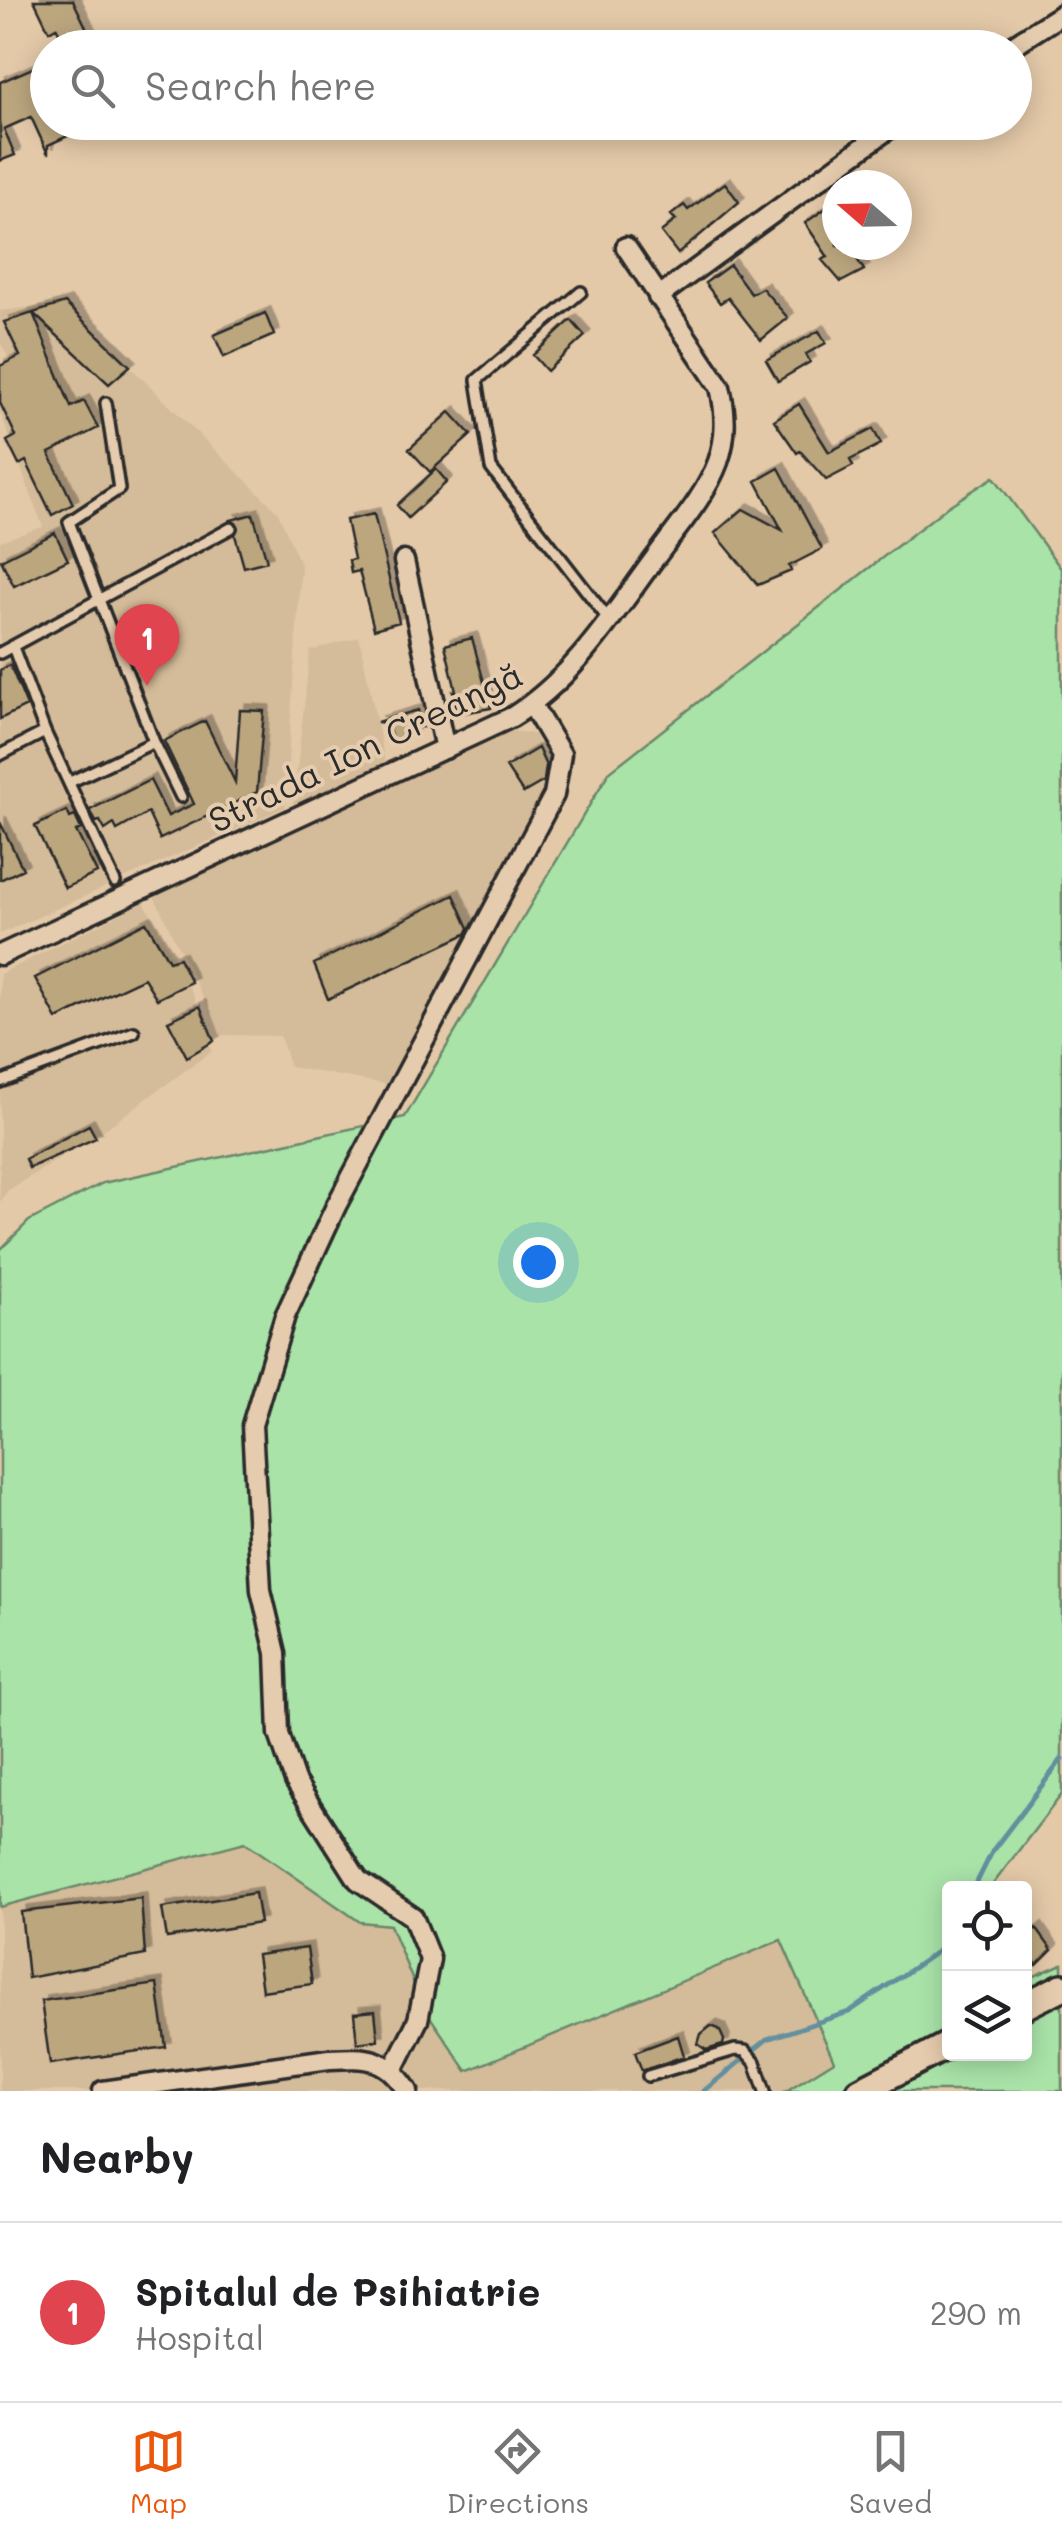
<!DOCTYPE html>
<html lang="en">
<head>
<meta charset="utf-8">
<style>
	:root { --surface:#fff; --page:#f6f6f6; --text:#202124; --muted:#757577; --line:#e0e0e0; --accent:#ea580c }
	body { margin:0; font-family:Mali,sans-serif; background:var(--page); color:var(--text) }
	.controls { position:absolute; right:30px; bottom:30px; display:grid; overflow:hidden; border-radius:10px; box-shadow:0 5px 25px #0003 }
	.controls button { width:90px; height:90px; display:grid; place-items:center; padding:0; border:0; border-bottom:2px solid var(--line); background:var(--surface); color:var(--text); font:50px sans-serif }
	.compass { position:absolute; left:822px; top:170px; width:90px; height:90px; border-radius:50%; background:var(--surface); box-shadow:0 5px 25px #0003; rotate:290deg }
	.you { position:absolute; left:538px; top:1262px; width:35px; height:35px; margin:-25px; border:8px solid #fff; border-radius:50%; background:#1a73e8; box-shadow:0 0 0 15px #1a73e833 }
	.badge { display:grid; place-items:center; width:65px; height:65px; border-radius:50%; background:var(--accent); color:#fff; font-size:32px; font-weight:700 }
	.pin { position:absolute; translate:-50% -82px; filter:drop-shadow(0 2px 5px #0008) }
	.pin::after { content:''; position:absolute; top:52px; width:35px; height:30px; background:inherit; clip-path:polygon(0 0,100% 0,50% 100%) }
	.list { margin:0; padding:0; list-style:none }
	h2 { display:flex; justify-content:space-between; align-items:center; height:130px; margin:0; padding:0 40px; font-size:42px }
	h2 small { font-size:32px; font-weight:400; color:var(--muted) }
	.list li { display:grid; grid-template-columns:65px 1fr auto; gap:30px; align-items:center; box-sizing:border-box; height:180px; padding:0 40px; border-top:2px solid var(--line) }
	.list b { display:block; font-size:38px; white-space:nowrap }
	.list p { margin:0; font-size:32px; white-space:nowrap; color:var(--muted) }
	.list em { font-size:32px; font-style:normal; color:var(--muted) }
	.icon { flex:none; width:55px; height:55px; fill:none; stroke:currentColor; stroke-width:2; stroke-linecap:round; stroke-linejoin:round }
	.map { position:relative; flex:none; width:1062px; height:2091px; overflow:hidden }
	.search { position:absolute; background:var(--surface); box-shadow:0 5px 25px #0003; left:30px; right:30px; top:30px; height:110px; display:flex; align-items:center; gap:25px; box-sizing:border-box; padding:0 35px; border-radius:55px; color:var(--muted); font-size:38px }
	.sheet { height:310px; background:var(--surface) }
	nav { display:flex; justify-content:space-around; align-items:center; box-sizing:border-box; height:140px; border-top:2px solid var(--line); background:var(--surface); font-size:28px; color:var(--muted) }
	nav a { display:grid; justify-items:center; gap:5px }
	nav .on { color:var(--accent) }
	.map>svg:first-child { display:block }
	.built { fill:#d4bb99 }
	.green { fill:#a9e3a8; stroke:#6a876a; stroke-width:2.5 }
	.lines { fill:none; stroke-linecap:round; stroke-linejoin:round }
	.stream { stroke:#648f9e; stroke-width:5 }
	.building { fill:#bba67e; stroke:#2b2b2b; stroke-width:2.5; filter:url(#shadow) }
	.lane-casing { stroke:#2b2b2b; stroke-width:16 }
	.street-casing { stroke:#2b2b2b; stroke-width:25 }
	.secondary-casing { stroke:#2b2b2b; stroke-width:32 }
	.lane { stroke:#e6ccae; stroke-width:9 }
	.street { stroke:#e6ccae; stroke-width:18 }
	.secondary { stroke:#e6ccae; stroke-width:25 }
	.labels { text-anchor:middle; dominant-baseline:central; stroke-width:8; stroke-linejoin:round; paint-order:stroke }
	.street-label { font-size:35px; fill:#2b2b2b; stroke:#e6ccae }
</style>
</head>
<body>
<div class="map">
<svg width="1062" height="2091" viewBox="0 0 1062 2091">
	<defs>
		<filter id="shadow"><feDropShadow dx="5.5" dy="-5.5" stdDeviation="0" flood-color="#0004"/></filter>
	</defs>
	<rect width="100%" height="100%" fill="#e3c9a8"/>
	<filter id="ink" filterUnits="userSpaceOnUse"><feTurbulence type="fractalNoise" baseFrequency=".01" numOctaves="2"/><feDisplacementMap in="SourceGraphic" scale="20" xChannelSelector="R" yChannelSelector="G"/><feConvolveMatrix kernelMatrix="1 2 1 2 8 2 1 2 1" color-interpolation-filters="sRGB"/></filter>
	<g filter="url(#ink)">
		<path class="built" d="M65,303L278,512L301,566L285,807L0,934V541L43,527L0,412V366L10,361L0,342V311Z
			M359,637L385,762L293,807L310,651Z
			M505,730L534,734L554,777L391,1085L290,1067L280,1036L221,1035L153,894Z
			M144,902L193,994L212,1051L101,1132L7,1191L0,1202V974Z
			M245,1842L359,1922L390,1924L424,2008L467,2071L781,1940L834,2061L786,2091H0V1907Z"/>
		<path class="green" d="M994,477L1062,570V1794L990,1888H950V2054H1024L1025,1980L1062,1964V2091H786L834,2061L781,1940L467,2071L424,2008L390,1925L360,1922L245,1842L0,1907V1250L29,1221L103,1183L405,1117L609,772L947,507Z"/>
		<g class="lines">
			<path class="stream" d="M974,1888L993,1850L1062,1759
				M704,2091L767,2039L849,2012L945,1946L950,1938"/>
		</g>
		<path class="building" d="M34,0H73L96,48H67L56,27L49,31Z
			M44,63L48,70V122H98L48,145V154L31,117L4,129L15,155L0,161V82Z
			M725,183L739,202L678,254L661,232L676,220L671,215L684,205L688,210Z
			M826,208L837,224V245H848L864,270L841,282L822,260L828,257L805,223Z
			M730,265L751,294L762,288L788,318L761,340L728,298L720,303L705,283Z
			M65,303L130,366L109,384L33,313Z
			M33,313L71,407L84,401L98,428L49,453L73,504L52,515L26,461L19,465L7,441L16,436L0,403V366L20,356L4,322Z
			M265,313L274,335L224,357L214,335Z
			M571,320L585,336L547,371L533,355Z
			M819,331L826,343L806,354L810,362L778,381L766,360Z
			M799,404L829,452L873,429L881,444L850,460L853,466L826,480L800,451L797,453L774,420Z
			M450,412L471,435L430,472L409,449Z
			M779,468L822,549L789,566L791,571L758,585L715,533L743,509L782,530L756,481Z
			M436,469L447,482L408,518L397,505Z
			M253,514L267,561L244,567L235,535L238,525L231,520Z
			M374,514L399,622L374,629L359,571L351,573L349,560L354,559L346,520Z
			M55,533L68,560L14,586L1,560Z
			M472,638L491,708L457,714L453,691H456L445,645Z
			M10,665L27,706L0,719V670Z
			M240,710L264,711L257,792L160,839L148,813L117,830L114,824L105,830L100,821L96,822L90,810L150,780L168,816L194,804L164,741L205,721L235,782Z
			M418,710L422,727L411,726L413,735L392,740L387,723L377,722Z
			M538,748L546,766L544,781L523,793L506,767Z
			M67,811L70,818L75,816L81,829L76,831L97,873L65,888L35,826Z
			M0,822L23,869L0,880Z
			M454,895L469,928L466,934L328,999L314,964Z
			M146,922L169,961L179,958L191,982L157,999L144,978L57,1019L35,978Z
			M200,1006L214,1041L187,1057L168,1021Z
			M89,1125L96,1138L29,1168L25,1159Z
			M255,1893L260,1923L167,1938L162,1908Z
			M141,1898L145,1955L28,1978L21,1912Z
			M1036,1928L1052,1950L1037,1965L1034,1961L1024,1968V1938Z
			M307,1948L312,1984L262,1991L257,1955Z
			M157,1984L166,2047L50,2064L41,2001Z
			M375,2011L378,2040L357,2043L354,2013Z
			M711,2026L719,2029L724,2040L723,2045L706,2050L698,2044L701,2034Z
			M678,2036L684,2056L642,2071L635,2052Z"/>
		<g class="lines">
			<defs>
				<path id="lane" d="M581,292L477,380L491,468L609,620
					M106,403L119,489L69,522L154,742L181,797
					M13,647L45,732L115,882
					M0,653L231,528
					M0,755L45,732
					M70,782L154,742
					M0,1082L134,1032
					M648,2076L735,2050L745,2051L755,2062L765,2091"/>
				<path id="street" d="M1009,48L1062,14
					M658,297L898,122
					M404,561L445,749
					M0,955L512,717C574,678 612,616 655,558C677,528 705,497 718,462C727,436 726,413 720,387L626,247
					M393,2070L418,2020L430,1959L413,1917L358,1880L295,1781L279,1734L276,1653L261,1590L252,1425L285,1316L336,1206L554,795L561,754L532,705
					M103,2091L329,2059C368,2057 385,2056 408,2091"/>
				<path id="secondary" d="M1024,2006L1062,1987
					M860,2091L950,2044"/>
			</defs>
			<use href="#lane" class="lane-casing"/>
			<use href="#street" class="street-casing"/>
			<use href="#secondary" class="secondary-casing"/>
			<use href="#lane" class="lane"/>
			<use href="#street" class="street"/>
			<use href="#secondary" class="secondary"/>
		</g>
	</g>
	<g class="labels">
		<g class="street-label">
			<text transform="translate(365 746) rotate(-26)">Strada Ion Creangă</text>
		</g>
	</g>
</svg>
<div class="controls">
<button><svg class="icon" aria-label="locate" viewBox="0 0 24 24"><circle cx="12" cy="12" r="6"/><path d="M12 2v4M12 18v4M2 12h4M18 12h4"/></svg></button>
<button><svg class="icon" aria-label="layers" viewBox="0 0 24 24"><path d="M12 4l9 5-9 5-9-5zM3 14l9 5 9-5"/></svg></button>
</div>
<svg class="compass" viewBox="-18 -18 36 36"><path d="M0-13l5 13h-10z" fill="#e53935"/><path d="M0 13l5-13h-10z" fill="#757577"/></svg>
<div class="you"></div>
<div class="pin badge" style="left:147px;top:686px;background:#e0444e">1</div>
<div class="search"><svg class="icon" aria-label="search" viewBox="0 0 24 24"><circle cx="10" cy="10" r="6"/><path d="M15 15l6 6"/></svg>Search here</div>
</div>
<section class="sheet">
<h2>Nearby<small></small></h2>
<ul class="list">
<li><span class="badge" style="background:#e0444e">1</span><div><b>Spitalul de Psihiatrie</b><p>Hospital</p></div><em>290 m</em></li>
</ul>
</section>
<nav>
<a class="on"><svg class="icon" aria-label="map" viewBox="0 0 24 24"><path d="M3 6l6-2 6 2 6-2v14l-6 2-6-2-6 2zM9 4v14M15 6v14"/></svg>Map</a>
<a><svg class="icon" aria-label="directions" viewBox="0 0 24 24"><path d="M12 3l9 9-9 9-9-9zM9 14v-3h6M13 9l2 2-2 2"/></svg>Directions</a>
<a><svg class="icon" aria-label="saved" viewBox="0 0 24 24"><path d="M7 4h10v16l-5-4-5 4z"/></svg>Saved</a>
</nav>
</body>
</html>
